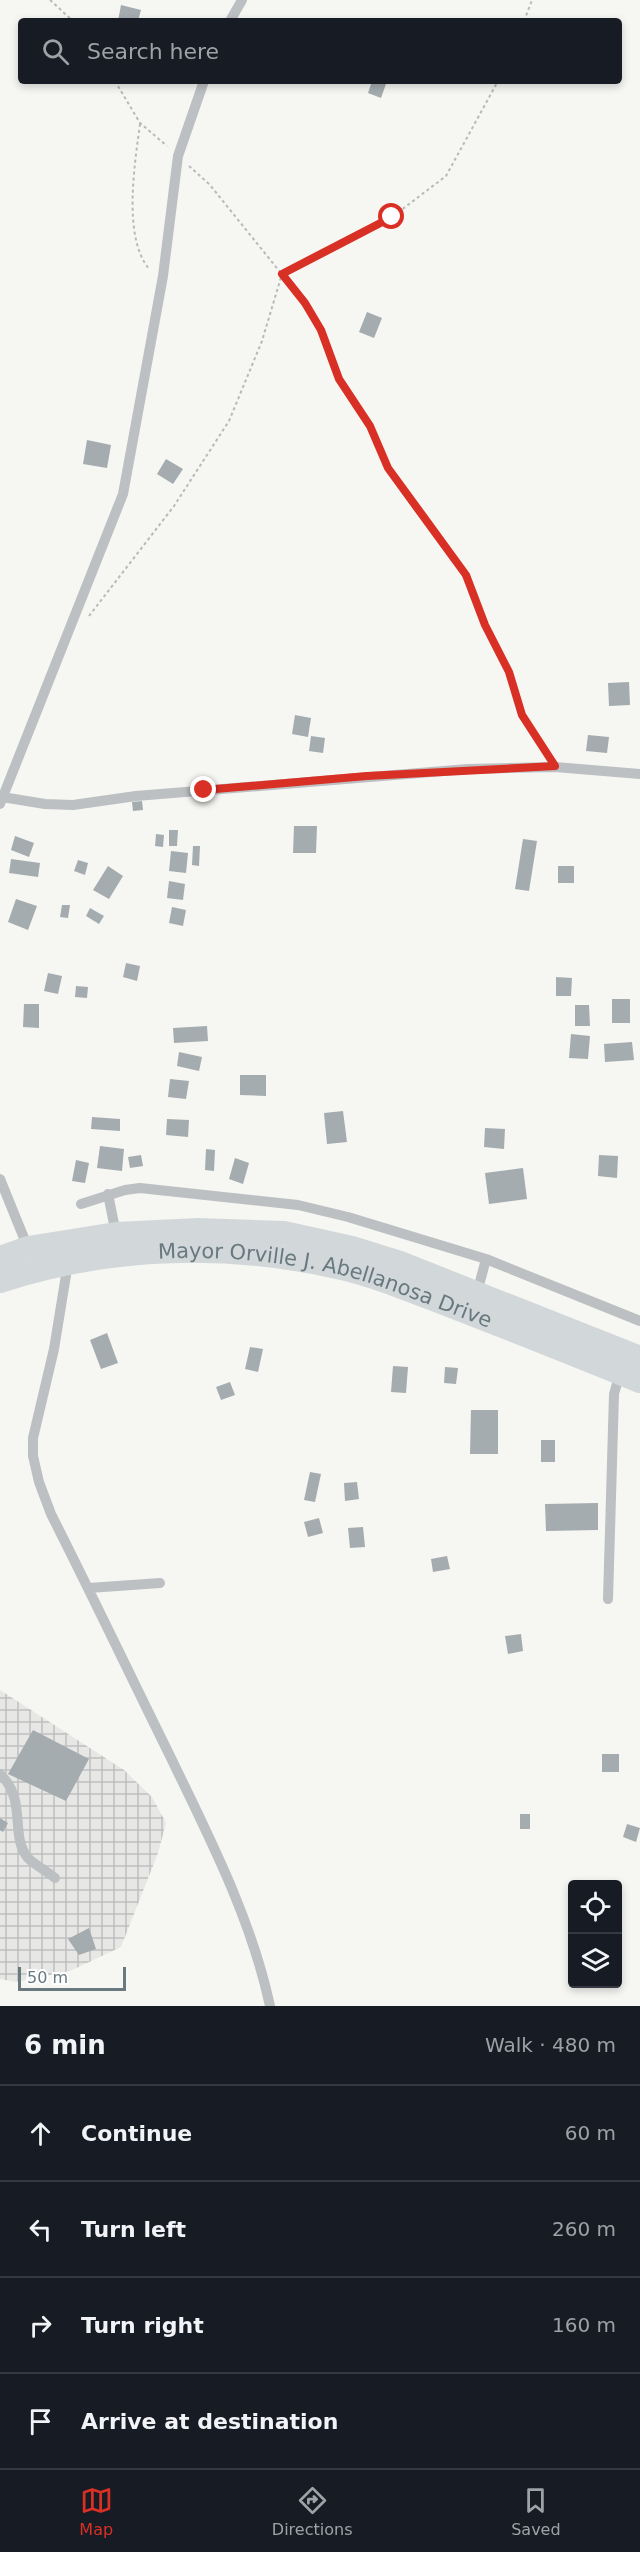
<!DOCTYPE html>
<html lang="en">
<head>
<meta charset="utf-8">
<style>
	:root { --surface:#171b24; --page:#20242c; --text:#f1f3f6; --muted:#9ea1a6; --line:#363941; --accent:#d93025 }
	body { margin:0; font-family:"DejaVu Sans",sans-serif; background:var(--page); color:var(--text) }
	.controls { position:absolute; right:18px; bottom:18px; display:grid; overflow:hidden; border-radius:6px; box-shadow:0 3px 9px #0003 }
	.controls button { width:54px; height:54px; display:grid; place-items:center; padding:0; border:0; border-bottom:2px solid var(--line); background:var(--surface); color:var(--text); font:30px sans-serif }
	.scale { position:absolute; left:18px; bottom:15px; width:108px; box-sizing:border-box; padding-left:6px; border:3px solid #697980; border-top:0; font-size:16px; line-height:21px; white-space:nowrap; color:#697980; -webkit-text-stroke:4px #fff; paint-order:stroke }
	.stop { position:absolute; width:18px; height:18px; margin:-14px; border:4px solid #d93025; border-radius:50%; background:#fff }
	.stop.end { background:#d93025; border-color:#fff; box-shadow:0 2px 6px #0008 }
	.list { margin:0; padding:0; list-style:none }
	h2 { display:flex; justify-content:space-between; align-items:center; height:78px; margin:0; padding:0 24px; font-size:26px }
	h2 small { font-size:20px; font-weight:400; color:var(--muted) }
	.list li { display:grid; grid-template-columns:39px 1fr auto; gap:18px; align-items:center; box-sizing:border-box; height:96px; padding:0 24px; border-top:2px solid var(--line) }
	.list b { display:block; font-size:22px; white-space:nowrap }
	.list em { font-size:20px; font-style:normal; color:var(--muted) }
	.icon { flex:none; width:33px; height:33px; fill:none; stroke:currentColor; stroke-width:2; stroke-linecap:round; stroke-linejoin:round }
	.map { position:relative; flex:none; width:640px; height:2006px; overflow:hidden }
	.search { position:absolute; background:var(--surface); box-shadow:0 3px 9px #0003; left:18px; right:18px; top:18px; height:66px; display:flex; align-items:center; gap:15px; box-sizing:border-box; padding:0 21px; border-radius:6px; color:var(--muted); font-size:22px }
	.sheet { height:462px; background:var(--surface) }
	nav { display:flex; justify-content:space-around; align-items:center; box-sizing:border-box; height:84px; border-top:2px solid var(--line); background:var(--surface); font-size:16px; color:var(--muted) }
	nav a { display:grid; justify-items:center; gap:3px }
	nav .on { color:var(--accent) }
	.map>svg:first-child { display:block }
	.industrial { fill:url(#industrial-grid) }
	.building { fill:#a4acaf }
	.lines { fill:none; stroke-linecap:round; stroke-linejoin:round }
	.path { stroke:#b6babb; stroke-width:2; stroke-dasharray:3 3; stroke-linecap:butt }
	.minor { stroke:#bcc0c2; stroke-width:10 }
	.major { stroke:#d2d8d9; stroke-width:24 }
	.route { stroke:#d93025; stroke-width:8 }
	.labels { text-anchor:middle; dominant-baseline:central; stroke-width:6; stroke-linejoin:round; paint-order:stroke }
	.street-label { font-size:21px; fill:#697980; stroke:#fff }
</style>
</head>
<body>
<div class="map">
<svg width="640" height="2006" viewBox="0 0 640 2006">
	<defs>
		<pattern id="industrial-grid" width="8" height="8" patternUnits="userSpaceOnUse" patternTransform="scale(1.5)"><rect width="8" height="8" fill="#e7e7e6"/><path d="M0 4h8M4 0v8" fill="none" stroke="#bfc0c0"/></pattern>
	</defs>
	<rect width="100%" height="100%" fill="#f6f6f3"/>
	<path class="industrial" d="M0,1690L124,1770L152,1797L166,1823L158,1853L121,1947L70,1971L16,1982L0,1979Z"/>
	<path class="building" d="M121,5L141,10L138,21H118Z
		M372,81H387L381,98L368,93Z
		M367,312L382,318L374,338L359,332Z
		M87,440L111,445L107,468L83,464Z
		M166,459L183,469L173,484L157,474Z
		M629,682L630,705L609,706L608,683Z
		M295,715L311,718L308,737L292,734Z
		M588,735L609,737L607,753L586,751Z
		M311,736L325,738L323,753L309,751Z
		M142,801L143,810L133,811L132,802Z
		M294,826H317L316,853H293Z
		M169,830H178L177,846H169Z
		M156,834L164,835L163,847L155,846Z
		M15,836L34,843L29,857L11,850Z
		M523,839L537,841L529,891L515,889Z
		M193,846H200L199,866L192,865Z
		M171,851L188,853L186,873L169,871Z
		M11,859L40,863L38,877L9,873Z
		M78,860L88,863L85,875L74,871Z
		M108,866L123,876L109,899L93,890Z
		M558,866H574V883H558Z
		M169,881L185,884L183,900L167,898Z
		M16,899L37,906L28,930L8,922Z
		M62,905H70L68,918L60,917Z
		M172,907L186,910L183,926L169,923Z
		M90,908L104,916L99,924L86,916Z
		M126,963L140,966L137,981L123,977Z
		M48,973L62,976L58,994L44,991Z
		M556,977L572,978L571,996H556Z
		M76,986L88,987L87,998L75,997Z
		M612,999H630V1023H612Z
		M24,1004H39V1028L23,1027Z
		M575,1005H589L590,1026H575Z
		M207,1026L208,1041L174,1043L173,1028Z
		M571,1034L590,1036L588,1059L569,1058Z
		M632,1042L634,1060L605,1062L604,1044Z
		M179,1052L202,1057L199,1071L177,1066Z
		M240,1075H266V1096L240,1095Z
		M170,1079L189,1081L186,1099L168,1097Z
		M343,1111L347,1142L327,1144L324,1113Z
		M92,1117L120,1119V1131L91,1129Z
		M167,1119L189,1120L188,1137L166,1135Z
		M485,1128L505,1129L504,1149L484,1147Z
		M100,1146L124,1149L122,1171L97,1168Z
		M206,1149L215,1150L214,1171L205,1170Z
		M141,1155L143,1166L130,1168L128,1157Z
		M599,1155L618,1156L617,1178L598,1176Z
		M235,1158L249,1163L243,1184L229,1179Z
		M76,1160L89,1163L85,1183L72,1181Z
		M523,1168L527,1199L489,1204L485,1173Z
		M107,1333L118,1363L101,1369L90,1340Z
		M250,1347L263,1349L258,1372L245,1369Z
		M393,1366L408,1367L406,1393L391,1392Z
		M445,1367L458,1368L456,1384L444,1383Z
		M230,1382L235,1395L221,1400L216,1387Z
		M471,1410H498V1454H470Z
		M541,1440H555V1462H541Z
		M310,1472L321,1474L315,1502L304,1500Z
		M357,1482L359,1499L345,1501L344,1483Z
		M598,1503V1530L546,1531L545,1504Z
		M319,1518L323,1533L308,1537L304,1522Z
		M363,1527L365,1547L350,1548L348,1528Z
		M447,1556L450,1569L433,1572L431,1559Z
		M521,1634L523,1651L508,1654L505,1636Z
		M33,1730L89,1759L66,1801L8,1774Z
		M602,1754H619V1772H602Z
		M520,1814H530V1829H520Z
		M0,1818L8,1823L3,1832L0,1830Z
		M627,1824L640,1828L636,1842L623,1837Z
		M89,1928L96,1949L79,1955L68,1939Z"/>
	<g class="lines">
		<path class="path" d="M50,0L73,21
			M524,21L532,0
			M115,81L140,123L167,146
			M140,124C135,162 122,239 150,270
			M189,166L210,185L305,303L321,330L339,379L370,426L388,468L466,575L485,625L509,672L522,715L547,755
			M89,616L174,506L229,421L262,341L282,274L392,217L446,176L498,81"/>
		<path class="minor" d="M230,21L242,0
			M2,797L45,804L73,805L136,796L468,769L555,767L640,774
			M0,804L123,494L163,276L178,156L204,81
			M0,1179L28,1248
			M108,1194L116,1234
			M81,1204L125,1190L140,1188L298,1205L348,1217L486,1259
			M68,1263L54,1349L33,1438V1456L39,1482L51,1514C92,1595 131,1677 171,1758C210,1839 251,1918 270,2006
			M477,1293L486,1259L640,1321
			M89,1588L160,1583
			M608,1599L614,1394L620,1373
			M0,1774C28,1801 9,1835 28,1858C35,1865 47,1871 55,1878"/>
		<g class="major">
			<path d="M0,1258L28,1248L116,1234L198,1230L284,1233L352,1248L400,1263L640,1358"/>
			<path id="s1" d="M0,1281C110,1245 229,1242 342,1268C380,1277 417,1293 454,1307C516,1331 578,1356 640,1381"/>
		</g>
	</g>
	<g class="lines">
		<path class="route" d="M204,790L367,776L555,766L522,715L509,672L485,625L466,575L388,468L370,426L339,379L321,330L305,303L282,274L392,217"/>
	</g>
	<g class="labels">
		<g class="street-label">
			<text stroke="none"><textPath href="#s1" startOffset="333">Mayor Orville J. Abellanosa Drive</textPath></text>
		</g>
	</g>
</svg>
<div class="controls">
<button><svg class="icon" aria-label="locate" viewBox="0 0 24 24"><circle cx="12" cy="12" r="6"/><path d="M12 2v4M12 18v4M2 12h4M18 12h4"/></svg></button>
<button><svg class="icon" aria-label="layers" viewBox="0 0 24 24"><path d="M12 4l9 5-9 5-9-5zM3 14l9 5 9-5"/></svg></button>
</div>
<div class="scale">50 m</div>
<div class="stop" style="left:392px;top:217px"></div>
<div class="stop end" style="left:204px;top:790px"></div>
<div class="search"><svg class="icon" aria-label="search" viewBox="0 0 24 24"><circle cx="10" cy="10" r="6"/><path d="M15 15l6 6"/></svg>Search here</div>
</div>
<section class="sheet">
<h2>6 min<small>Walk · 480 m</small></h2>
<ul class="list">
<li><svg class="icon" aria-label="ahead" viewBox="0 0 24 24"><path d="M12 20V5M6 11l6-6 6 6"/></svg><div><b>Continue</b></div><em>60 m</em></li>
<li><svg class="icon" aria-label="left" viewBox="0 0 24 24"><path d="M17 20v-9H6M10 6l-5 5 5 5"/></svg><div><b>Turn left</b></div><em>260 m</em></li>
<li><svg class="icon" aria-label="right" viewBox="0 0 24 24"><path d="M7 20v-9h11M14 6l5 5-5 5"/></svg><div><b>Turn right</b></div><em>160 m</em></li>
<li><svg class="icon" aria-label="arrive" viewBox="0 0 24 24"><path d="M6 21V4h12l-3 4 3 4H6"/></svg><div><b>Arrive at destination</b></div></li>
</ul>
</section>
<nav>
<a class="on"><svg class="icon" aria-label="map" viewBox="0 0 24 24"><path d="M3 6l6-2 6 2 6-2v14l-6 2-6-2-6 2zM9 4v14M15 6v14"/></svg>Map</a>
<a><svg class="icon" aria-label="directions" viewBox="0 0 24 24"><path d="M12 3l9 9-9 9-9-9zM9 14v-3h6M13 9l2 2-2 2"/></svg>Directions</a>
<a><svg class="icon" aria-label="saved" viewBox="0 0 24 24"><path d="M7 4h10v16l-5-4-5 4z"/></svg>Saved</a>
</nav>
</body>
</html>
